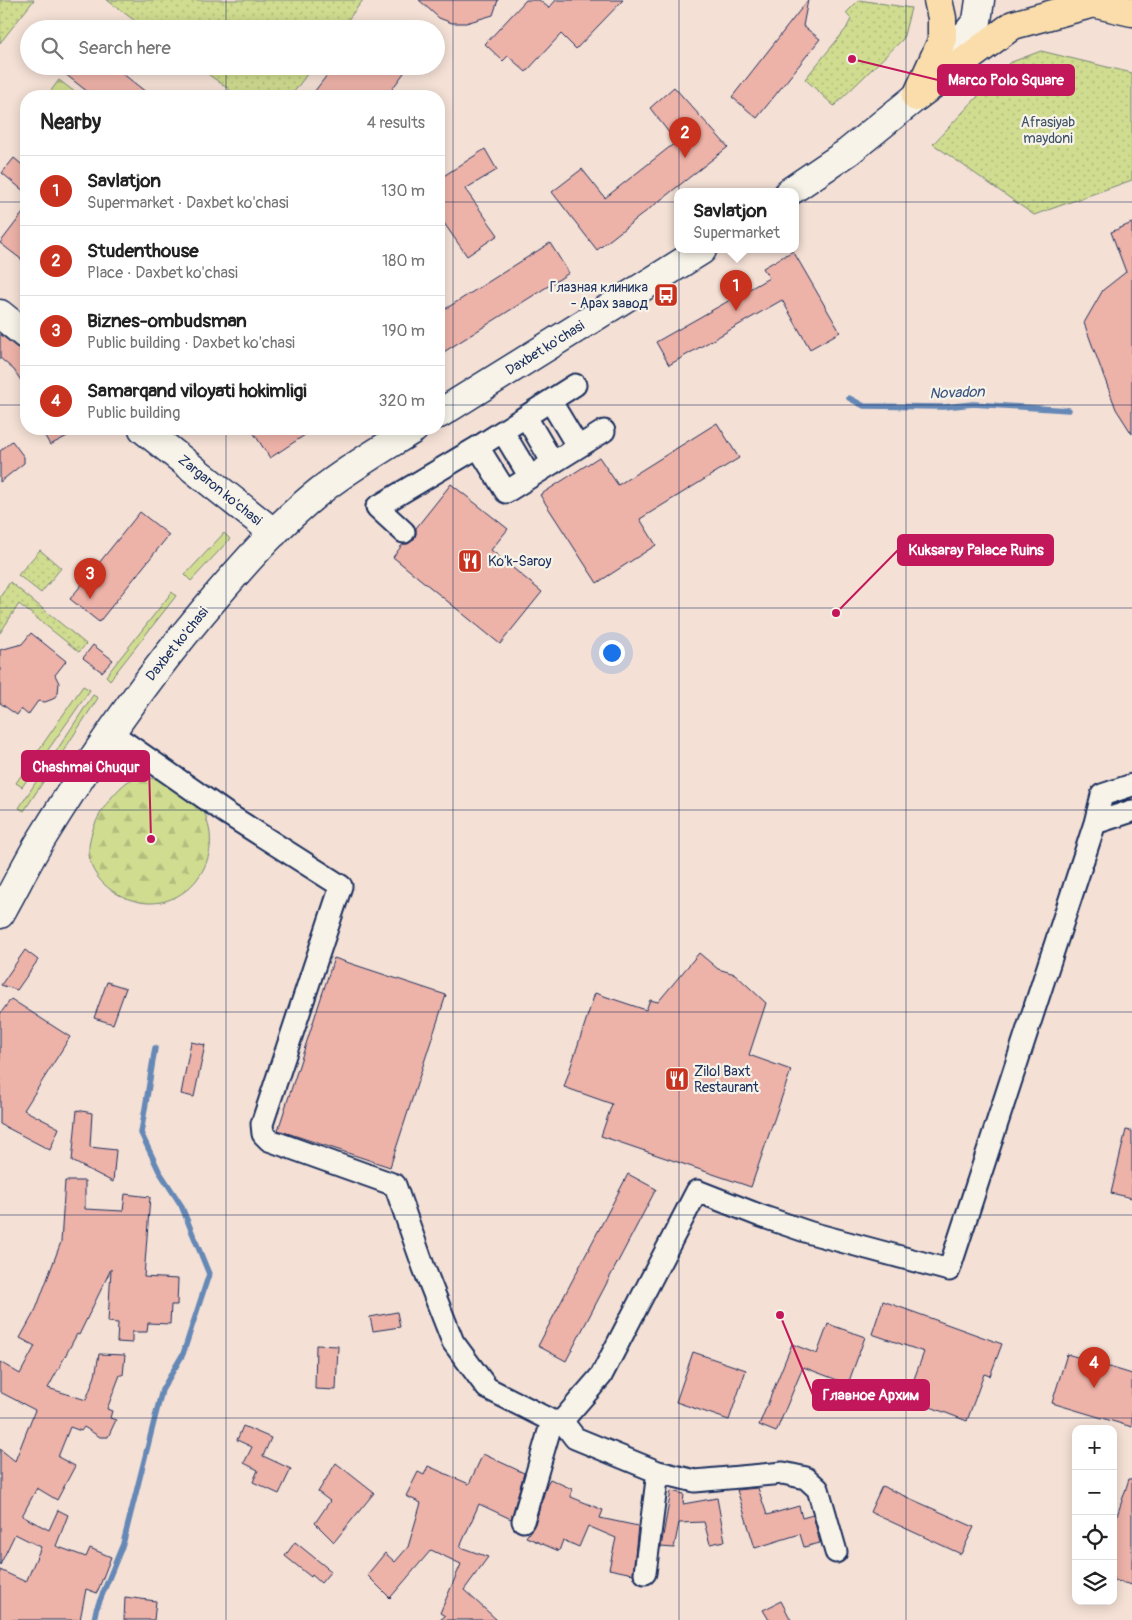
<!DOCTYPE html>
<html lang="en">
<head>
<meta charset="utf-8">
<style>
	:root { --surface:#fff; --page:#f6f6f6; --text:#222; --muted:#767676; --line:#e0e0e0; --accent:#c8321e }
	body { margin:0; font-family:Pangolin,sans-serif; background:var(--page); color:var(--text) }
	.controls { position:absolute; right:15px; bottom:15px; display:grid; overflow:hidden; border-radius:10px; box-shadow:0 2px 12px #0003 }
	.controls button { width:45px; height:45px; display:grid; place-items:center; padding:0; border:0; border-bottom:1px solid var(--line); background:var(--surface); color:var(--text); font:25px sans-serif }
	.you { position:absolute; left:611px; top:652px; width:18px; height:18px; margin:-12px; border:4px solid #fff; border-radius:50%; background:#1a73e8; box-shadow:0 0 0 8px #1a73e833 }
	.badge { display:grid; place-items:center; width:32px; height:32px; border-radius:50%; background:var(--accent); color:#fff; font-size:16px; font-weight:700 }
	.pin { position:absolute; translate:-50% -41px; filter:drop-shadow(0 1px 2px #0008) }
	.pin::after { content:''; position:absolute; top:26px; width:18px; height:15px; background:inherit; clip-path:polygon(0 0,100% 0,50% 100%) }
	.popup { position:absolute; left:674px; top:188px; width:125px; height:65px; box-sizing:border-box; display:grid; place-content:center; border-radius:10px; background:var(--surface); filter:drop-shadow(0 1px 4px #0005); font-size:16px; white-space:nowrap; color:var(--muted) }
	.popup b { font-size:19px; color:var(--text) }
	.popup::after { content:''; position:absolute; left:50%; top:100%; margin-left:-10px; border:10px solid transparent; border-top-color:var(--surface) }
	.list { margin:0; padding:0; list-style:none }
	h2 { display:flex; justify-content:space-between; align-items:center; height:65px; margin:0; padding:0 20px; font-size:21px }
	h2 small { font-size:16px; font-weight:400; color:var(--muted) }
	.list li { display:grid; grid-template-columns:32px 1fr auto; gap:15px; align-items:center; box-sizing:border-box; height:70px; padding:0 20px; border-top:1px solid var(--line) }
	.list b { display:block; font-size:19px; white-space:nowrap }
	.list p { margin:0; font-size:16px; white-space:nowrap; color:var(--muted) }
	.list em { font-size:16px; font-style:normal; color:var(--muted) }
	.icon { flex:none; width:28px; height:28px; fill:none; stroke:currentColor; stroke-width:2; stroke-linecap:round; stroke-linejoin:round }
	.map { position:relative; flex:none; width:1132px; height:1620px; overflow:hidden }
	.search { position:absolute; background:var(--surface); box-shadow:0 2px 12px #0003; left:20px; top:20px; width:425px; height:55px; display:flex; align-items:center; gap:12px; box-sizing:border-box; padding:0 18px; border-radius:28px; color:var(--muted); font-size:19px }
	.panel { position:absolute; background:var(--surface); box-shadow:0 2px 12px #0003; left:20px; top:90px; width:425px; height:345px; border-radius:20px }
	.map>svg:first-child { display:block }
	.grass { fill:#d0dc8f; stroke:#768676 }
	.forest { fill:url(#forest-firs); stroke:#768676 }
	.park { fill:url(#park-dots); stroke:#768676 }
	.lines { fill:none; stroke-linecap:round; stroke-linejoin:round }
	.stream { stroke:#6588b6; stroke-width:5.5 }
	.building { fill:#edb2a8; stroke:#1b2f5e }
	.street-casing { stroke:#1b2f5e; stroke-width:25 }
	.secondary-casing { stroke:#1b2f5e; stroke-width:31 }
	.primary-casing { stroke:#1b2f5e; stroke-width:31 }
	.street { stroke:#f7f3e8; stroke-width:21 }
	.secondary { stroke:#f7f3e8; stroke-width:28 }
	.primary { stroke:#faddab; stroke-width:28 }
	.grid { fill:none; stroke:#1b2f5e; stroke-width:1; stroke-opacity:0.55 }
	.labels { text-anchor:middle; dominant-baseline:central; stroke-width:4.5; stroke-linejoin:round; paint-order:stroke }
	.park-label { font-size:14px; fill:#3f5268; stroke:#f7f3e8 }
	.poi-label { font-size:14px; fill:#1b2f5e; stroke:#f7f3e8; text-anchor:start }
	.street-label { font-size:14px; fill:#1b2f5e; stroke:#f7f3e8 }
	.water-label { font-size:15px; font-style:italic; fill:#3a5483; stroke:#f7f3e8 }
	.leader { fill:none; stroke:#c2185b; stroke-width:2 }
	.callout-dot { fill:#c2185b; stroke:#f7f3e8; stroke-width:2 }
	.callout { fill:#c2185b; stroke:#c2185b; stroke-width:2 }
	.callout-label { font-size:15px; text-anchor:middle; font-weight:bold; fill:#fff }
</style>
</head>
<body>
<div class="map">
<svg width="1132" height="1620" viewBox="0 0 1132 1620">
	<defs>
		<pattern id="forest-firs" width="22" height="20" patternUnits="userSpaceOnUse" patternTransform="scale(1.25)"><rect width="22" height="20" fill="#d0dc8f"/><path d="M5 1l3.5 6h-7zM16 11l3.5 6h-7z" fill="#b2bd7e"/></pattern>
		<pattern id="park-dots" width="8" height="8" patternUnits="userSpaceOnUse" patternTransform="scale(1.25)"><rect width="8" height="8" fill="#d0dc8f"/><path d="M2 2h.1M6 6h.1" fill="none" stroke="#b2bd7e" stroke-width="1.8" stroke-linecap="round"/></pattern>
	</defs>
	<rect width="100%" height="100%" fill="#f4e0d5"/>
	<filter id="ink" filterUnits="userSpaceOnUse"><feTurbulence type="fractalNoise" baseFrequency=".02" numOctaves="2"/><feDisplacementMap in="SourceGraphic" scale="10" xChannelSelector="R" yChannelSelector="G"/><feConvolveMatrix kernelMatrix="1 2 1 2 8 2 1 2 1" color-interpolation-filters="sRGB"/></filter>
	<g filter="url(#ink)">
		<path class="grass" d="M224,533L230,539L191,581L185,575Z
			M172,592L176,596L110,680L106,676Z
			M83,686L90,690L22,787L16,783Z
			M93,695L98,698L24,811L19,808Z"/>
		<path class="forest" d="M59,80L80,96H47Z
			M149,778C163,779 168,784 180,791C186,795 194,799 199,804C203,808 206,815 207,821C221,860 190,904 149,903C121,902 88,881 89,850C89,826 108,797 127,782C133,778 142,778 149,778Z"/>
		<path class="park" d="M0,0H34L0,43Z
			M107,0H363L341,29H146Z
			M859,0L911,8L903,39L834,106L805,79L846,29L851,19L846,13Z
			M1041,51L1132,73V180L1034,215L933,144L1009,63Z
			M197,66H313L291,96H238Z
			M40,550L61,568L41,593L18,575Z
			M10,582L86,644L79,652L19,604L0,633V597Z"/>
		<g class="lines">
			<path class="stream" d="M849,398L864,406L944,407L973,404L1069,410
				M94,1620L96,1610L123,1544L162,1390L183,1354L209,1274L181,1205L159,1171L141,1133L155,1048"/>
		</g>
		<path class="building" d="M419,0H498L493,15L466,23H452L439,18Z
			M526,0H539L549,8L556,0H623L576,49L561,34L526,72L508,56L503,61L485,44Z
			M808,0L803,26L820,39L757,118L732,97Z
			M55,66H113L151,96H93Z
			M334,66H409L387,96H311Z
			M674,87L728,147L597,250L552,192L582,169L605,198L676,142L650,108Z
			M485,149L497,170L465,189L498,235L467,256L439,216V179Z
			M14,158L26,168V193L2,173Z
			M26,209V263L0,243Z
			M1132,223V434L1116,409L1084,323L1103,290L1126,272L1111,232Z
			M550,243L569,273L439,355V313Z
			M793,251L840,332L810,349L782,300L669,365L656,342L769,278L763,268Z
			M0,334L16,347L26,352V388L14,370L0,358Z
			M717,423L739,458L640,519L656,545L597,583L540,495L599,457L618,485Z
			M41,429H81L50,445Z
			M251,429H314L270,458Z
			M12,441L24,457V463L0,482V451Z
			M451,484L508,529L491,550L542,592L500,644L393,557L403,544H408L413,540L416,534V528Z
			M140,512L169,535L99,622L70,599Z
			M31,633L66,661L55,675L59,683L58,693L53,699L45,702L38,701L28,715L21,709L17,715L0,703V650L22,644Z
			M93,645L113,660L102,672L83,658Z
			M25,950L38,960L17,990L1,985Z
			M699,953L718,969L735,974L766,1003L749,1055L791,1070L751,1187L601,1136L612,1104L564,1087L595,993L646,1010L650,1000L658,1002Z
			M334,958L446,995L390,1167L278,1130Z
			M107,982L126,988L113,1024L94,1018Z
			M11,999L70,1037L24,1110L59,1128L50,1150L0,1124V1014Z
			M191,1042L205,1045L194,1097L181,1094Z
			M77,1110L92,1113L90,1147L116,1150L113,1182L72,1161Z
			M1126,1130L1132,1131V1198L1111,1193Z
			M628,1174L656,1189L566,1361L538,1346Z
			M65,1181H85V1209L123,1211L125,1194L150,1197L144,1277L178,1279L177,1305H171L170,1324L148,1323L147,1332H132V1343L117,1342L118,1323L108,1322L111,1269L79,1335L77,1334L48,1388L86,1400L95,1376L99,1354L125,1355L123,1375H120L107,1409L112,1411L110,1418L116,1420L108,1437H100L84,1427L81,1431L70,1427L58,1457L75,1466L57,1500L37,1488L22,1516L49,1530L58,1510L68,1515L56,1546L86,1557L90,1548L111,1557L97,1593L86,1589L80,1620H0V1570L26,1582L41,1547L15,1534L0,1565V1449L15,1461L35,1410L0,1392V1362L20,1374L35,1346L20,1338L36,1309L61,1242Z
			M883,1301L1002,1344L990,1376L984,1374L967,1421L907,1398L924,1352L872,1334Z
			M397,1312L400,1327L373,1331L370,1317Z
			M828,1324L865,1337L848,1384L803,1367L776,1432L759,1425L792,1344L817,1354Z
			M316,1345L338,1346L336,1390L315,1389Z
			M693,1352L746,1370L729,1420L676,1402Z
			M1067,1354L1132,1374V1427L1052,1403Z
			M243,1426L271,1438L263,1456L291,1469L279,1494L253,1482L258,1470L244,1463L252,1447L237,1440Z
			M483,1454L524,1473L511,1519L479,1504L460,1547L488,1557L464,1590L497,1620H440L445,1616L440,1613L461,1564L431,1550L390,1598L367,1575L385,1553L395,1562L408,1547L421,1503L406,1496L418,1472L424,1475L428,1466L469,1484Z
			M336,1463L374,1493L334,1542L315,1523L330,1501L318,1492Z
			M550,1479L572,1489L571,1497L603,1510L600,1518L638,1526L633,1574L609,1569L616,1538L588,1526L579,1547L563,1540L559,1551L526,1537L535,1524L547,1484Z
			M1129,1479H1132V1585L1113,1580V1528Z
			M882,1486L974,1527L961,1554L870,1512Z
			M758,1488L767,1515L799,1506L802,1518L813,1515L820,1543L804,1547L800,1534L755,1548L737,1490Z
			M671,1491L684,1494L683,1504L717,1498L725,1541L710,1544L704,1522L679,1523L674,1548L661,1547Z
			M295,1542L331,1571L321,1583L312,1575L311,1577L285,1556Z
			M125,1597L156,1601L154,1620H124Z
			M781,1601L791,1620H769L763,1610Z"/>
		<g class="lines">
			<defs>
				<path id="street" d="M551,402L578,447
					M526,417L553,463
					M503,432L530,477
					M478,447L506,492L604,431
					M404,532L377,507L478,447L575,385
					M110,732L226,813L341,886L262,1124L263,1134L269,1140L395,1185L424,1268L453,1342L487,1388L552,1421H562L601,1376L697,1191L761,1216L811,1233L949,1270L1095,823L1102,795L1132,785
					M1095,823L1132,811
					M562,1421L575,1438L658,1472L645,1573
					M658,1472L695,1481L783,1473L806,1478L818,1489L836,1552
					M523,1521L552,1421"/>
				<path id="secondary" d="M789,192L848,152L916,97L977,21L980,0
					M0,314L26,335
					M439,414L702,250
					M143,429L274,533
					M0,914C15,888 28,860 44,835C96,750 153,669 219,593C250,557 282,521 320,491C349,468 382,449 414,429"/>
				<path id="primary" d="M1079,0L1132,12
					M917,96L942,41V18L938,0
					M916,97L1013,25L1094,3"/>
			</defs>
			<use href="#street" class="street-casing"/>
			<use href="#secondary" class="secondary-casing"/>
			<use href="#primary" class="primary-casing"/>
			<use href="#street" class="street"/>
			<use href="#secondary" class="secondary"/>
			<use href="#primary" class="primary"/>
		</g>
	</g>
	<path class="grid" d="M226,0V29M453,0V1620M679,0V1620M906,0V1620M226,66V96M0,202H26M439,202H1132M0,405H26M439,405H1132M226,429V1620M0,608H1132M0,810H1132M0,1012H1132M0,1215H1132M0,1418H1132"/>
	<defs>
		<symbol id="bus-square" viewBox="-11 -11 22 22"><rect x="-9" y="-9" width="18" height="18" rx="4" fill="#c8321e" stroke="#f7f3e8"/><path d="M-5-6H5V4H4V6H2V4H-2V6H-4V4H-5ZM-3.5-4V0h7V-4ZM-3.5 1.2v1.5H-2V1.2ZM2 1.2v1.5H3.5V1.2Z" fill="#fff"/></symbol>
		<symbol id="restaurant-square" viewBox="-11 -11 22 22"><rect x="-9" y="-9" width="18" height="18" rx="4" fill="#c8321e" stroke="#f7f3e8"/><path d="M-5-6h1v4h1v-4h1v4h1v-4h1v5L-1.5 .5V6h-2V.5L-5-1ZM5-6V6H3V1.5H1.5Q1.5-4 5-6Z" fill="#fff"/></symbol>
	</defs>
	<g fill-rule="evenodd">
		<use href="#bus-square" x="652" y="281" width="28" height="28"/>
		<use href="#restaurant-square" x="456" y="547" width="28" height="28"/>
		<use href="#restaurant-square" x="663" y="1065" width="28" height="28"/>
	</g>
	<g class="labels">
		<g class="park-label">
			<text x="1048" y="122">Afrasiyab<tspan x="1048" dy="16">maydoni</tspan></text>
		</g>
		<g class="poi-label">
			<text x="648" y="287" text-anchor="end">Глазная клиника<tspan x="648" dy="16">- Арах завод</tspan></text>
			<text x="488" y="561">Ko'k-Saroy</text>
			<text x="694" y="1071">Zilol Baxt<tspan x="694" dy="16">Restaurant</tspan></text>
		</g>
		<g class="street-label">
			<text transform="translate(545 348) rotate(-32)">Daxbet ko'chasi</text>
			<text transform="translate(220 490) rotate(39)">Zargaron ko'chasi</text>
			<text transform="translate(177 644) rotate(-51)">Daxbet ko'chasi</text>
		</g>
		<g class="water-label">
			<text transform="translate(957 393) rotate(-2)">Novadon</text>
		</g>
	</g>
	<path class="leader" d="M852 59L938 80M836 613L898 550M151 839L149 766M780 1315L813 1395"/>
	<g class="callout-dot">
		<circle cx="852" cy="59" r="5"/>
		<circle cx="836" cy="613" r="5"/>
		<circle cx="151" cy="839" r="5"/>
		<circle cx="780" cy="1315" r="5"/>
	</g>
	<g class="callout">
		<rect x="938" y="65" width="136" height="30" rx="5"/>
		<rect x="898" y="535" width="155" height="30" rx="5"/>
		<rect x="22" y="751" width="127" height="30" rx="5"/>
		<rect x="813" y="1380" width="116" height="30" rx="5"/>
	</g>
	<g class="callout-label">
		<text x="1006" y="85">Marco Polo Square</text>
		<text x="976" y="555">Kuksaray Palace Ruins</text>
		<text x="86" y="772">Chashmai Chuqur</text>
		<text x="871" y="1400">Главное Архим</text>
	</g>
</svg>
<div class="controls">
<button>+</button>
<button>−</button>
<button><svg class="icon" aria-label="locate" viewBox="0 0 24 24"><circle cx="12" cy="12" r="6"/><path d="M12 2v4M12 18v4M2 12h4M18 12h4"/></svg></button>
<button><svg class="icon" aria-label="layers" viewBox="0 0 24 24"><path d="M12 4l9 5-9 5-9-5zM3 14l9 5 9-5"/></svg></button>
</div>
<div class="you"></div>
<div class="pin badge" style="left:736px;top:311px">1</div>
<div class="popup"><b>Savlatjon</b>Supermarket</div>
<div class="pin badge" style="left:685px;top:158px">2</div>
<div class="pin badge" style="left:90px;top:599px">3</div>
<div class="pin badge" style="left:1094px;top:1388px">4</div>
<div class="search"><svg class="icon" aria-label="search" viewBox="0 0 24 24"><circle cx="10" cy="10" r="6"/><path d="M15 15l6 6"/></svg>Search here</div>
<section class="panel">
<h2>Nearby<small>4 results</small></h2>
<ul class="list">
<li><span class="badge">1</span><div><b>Savlatjon</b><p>Supermarket · Daxbet ko'chasi</p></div><em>130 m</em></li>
<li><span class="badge">2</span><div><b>Studenthouse</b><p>Place · Daxbet ko'chasi</p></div><em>180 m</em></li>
<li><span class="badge">3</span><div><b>Biznes-ombudsman</b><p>Public building · Daxbet ko'chasi</p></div><em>190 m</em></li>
<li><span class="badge">4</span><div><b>Samarqand viloyati hokimligi</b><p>Public building</p></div><em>320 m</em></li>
</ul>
</section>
</div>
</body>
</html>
